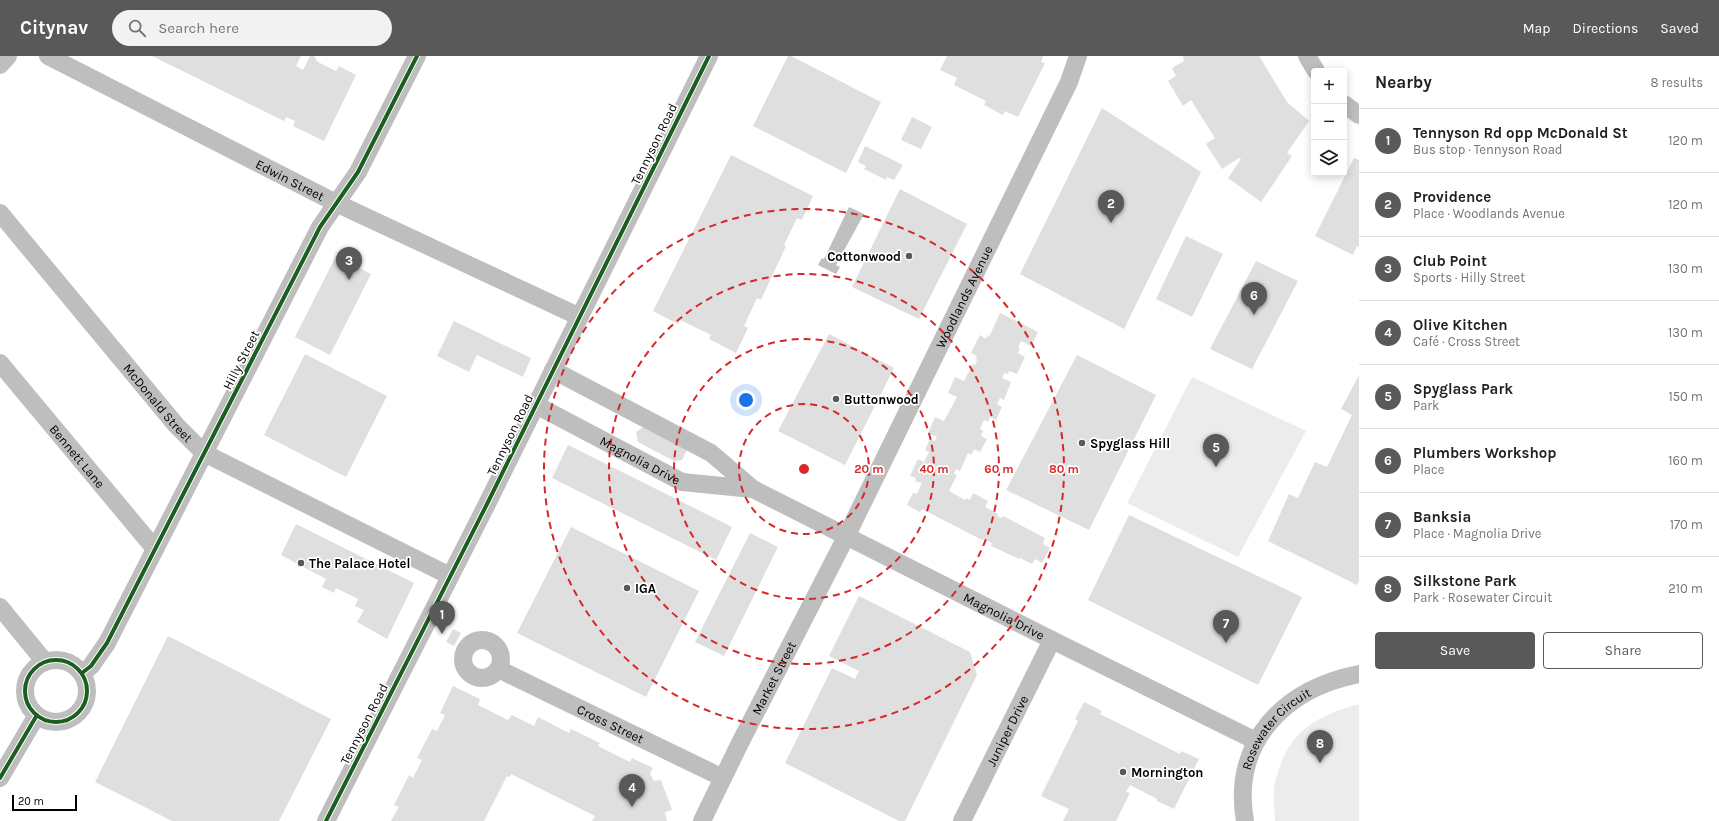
<!DOCTYPE html>
<html lang="en">
<head>
<meta charset="utf-8">
<style>
	:root { --surface:#fff; --page:#f2f2f2; --text:#202124; --muted:#757577; --line:#e0e0e0; --accent:#595959 }
	body { margin:0; font-family:Karla,sans-serif; background:var(--page); color:var(--text) }
	.controls { position:absolute; right:12px; top:12px; display:grid; overflow:hidden; border-radius:4px; box-shadow:0 2px 10px #0003 }
	.controls button { width:36px; height:36px; display:grid; place-items:center; padding:0; border:0; border-bottom:1px solid var(--line); background:var(--surface); color:var(--text); font:20px sans-serif }
	.scale { position:absolute; left:12px; bottom:10px; width:65px; box-sizing:border-box; padding-left:4px; border:2px solid #000; border-top:0; font-size:11px; line-height:14px; white-space:nowrap; color:#000; -webkit-text-stroke:3px #fff; paint-order:stroke }
	.you { position:absolute; left:746px; top:344px; width:14px; height:14px; margin:-10px; border:3px solid #fff; border-radius:50%; background:#1a73e8; box-shadow:0 0 0 6px #1a73e833 }
	.badge { display:grid; place-items:center; width:26px; height:26px; border-radius:50%; background:var(--accent); color:#fff; font-size:13px; font-weight:700 }
	.pin { position:absolute; translate:-50% -33px; filter:drop-shadow(0 1px 2px #0008) }
	.pin::after { content:''; position:absolute; top:21px; width:14px; height:12px; background:inherit; clip-path:polygon(0 0,100% 0,50% 100%) }
	.list { margin:0; padding:0; list-style:none }
	h2 { display:flex; justify-content:space-between; align-items:center; height:52px; margin:0; padding:0 16px; font-size:17px }
	h2 small { font-size:13px; font-weight:400; color:var(--muted) }
	.list li { display:grid; grid-template-columns:26px 1fr auto; gap:12px; align-items:center; box-sizing:border-box; height:64px; padding:0 16px; border-top:1px solid var(--line) }
	.list b { display:block; font-size:15px; white-space:nowrap }
	.list p { margin:0; font-size:13px; white-space:nowrap; color:var(--muted) }
	.list em { font-size:13px; font-style:normal; color:var(--muted) }
	.actions { display:flex; gap:8px; padding:12px 16px }
	.actions a { flex:1; padding:9px 0; border:1px solid var(--accent); border-radius:4px; text-align:center; font-size:14px; color:var(--accent) }
	.actions .main { background:var(--accent); color:#fff }
	.icon { flex:none; width:22px; height:22px; fill:none; stroke:currentColor; stroke-width:2; stroke-linecap:round; stroke-linejoin:round }
	.map { position:relative; flex:none; width:1359px; height:765px; overflow:hidden }
	header { display:flex; align-items:center; gap:24px; box-sizing:border-box; height:56px; padding:0 20px; background:var(--accent); color:#fff }
	header strong { font-size:19px }
	nav { display:flex; gap:22px; margin-inline-start:auto; font-size:14px }
	.search { width:280px; height:36px; background:var(--page); display:flex; align-items:center; gap:10px; box-sizing:border-box; padding:0 14px; border-radius:22px; color:var(--muted); font-size:15px }
	main { display:flex }
	aside { flex:1; background:var(--surface) }
	.map>svg:first-child { display:block }
	.green { fill:#ececec }
	.water { fill:#bfbfbf }
	.building { fill:#dfdfdf }
	.lines { fill:none; stroke-linecap:round; stroke-linejoin:round }
	.street { stroke:#bebebe; stroke-width:18 }
	.cycleway-casing { stroke:#fff; stroke-width:6 }
	.cycleway { stroke:#1b5e20; stroke-width:4 }
	.ring { fill:none; stroke:#d62828; stroke-width:2; stroke-dasharray:7 5 }
	.poi-dot { fill:#595959; stroke:#fff; stroke-width:1.5 }
	.labels { text-anchor:middle; dominant-baseline:central; stroke-width:3.5; stroke-linejoin:round; paint-order:stroke }
	.street-label { font-size:13px; fill:#000; stroke:#fff }
	.poi-label { font-size:13px; font-weight:bold; fill:#000; stroke:#fff; text-anchor:start }
	.centre { fill:#d62828; stroke:#fff; stroke-width:2 }
	.ring-label { font-size:12px; text-anchor:middle; font-weight:bold; fill:#d62828; stroke:#fff; stroke-width:3.5; stroke-linejoin:round; paint-order:stroke }
</style>
</head>
<body>
<header>
<strong>Citynav</strong>
<div class="search"><svg class="icon" aria-label="search" viewBox="0 0 24 24"><circle cx="10" cy="10" r="6"/><path d="M15 15l6 6"/></svg>Search here</div>
<nav><a>Map</a><a>Directions</a><a>Saved</a></nav>
</header>
<main>
<div class="map">
<svg width="1359" height="765" viewBox="0 0 1359 765">
	<rect width="100%" height="100%" fill="#fff"/>
	<path class="green" d="M1192,321L1306,375L1238,501L1127,447Z
		M1355,649H1359V765H1275C1275,755 1273,744 1274,734C1274,726 1278,718 1280,710C1293,673 1319,660 1355,649Z"/>
	<path class="water" d="M849,151L864,158L836,209L840,211L836,218L818,209L822,202L824,203Z"/>
	<path class="building" d="M152,0H301L296,10L303,14L310,0H314L318,6L336,15L339,10L356,19L324,85L293,70L295,65L286,61L284,65Z
		M788,0H791L881,46L846,117L753,70Z
		M947,0H1043L1041,6L1045,7L1018,61L1005,55L1003,59L984,49L986,45L954,29L957,22L940,14Z
		M1183,0H1259L1287,46L1309,65L1287,97L1292,100L1261,146L1228,122L1241,103L1239,102L1222,113L1206,88L1215,82L1191,44L1183,50L1168,25L1176,20L1172,12L1184,5Z
		M1102,52L1201,116L1124,273L1020,218Z
		M912,61L932,71L921,93L901,84Z
		M865,90L903,109L894,124L887,121L886,124L864,113L866,110L858,106Z
		M731,99L813,140L802,164L797,162L784,189L786,190L761,244L757,242L744,270L748,272L736,297L709,283L711,279L680,264L678,268L653,255Z
		M1354,102L1359,104V191L1357,190L1353,199L1315,180Z
		M900,133L967,168L919,263L852,231Z
		M1186,180L1223,198L1192,261L1156,243Z
		M336,200L371,218L330,299L295,281Z
		M1256,205L1298,225L1252,313L1210,293Z
		M1000,257L1038,276L1031,290L1021,285L1018,292L1020,293L1018,297L1025,301L1017,318L1009,315L1008,318L1004,317L1002,322L1011,326L1004,344L1000,342L997,348L1002,351L996,364L990,361L988,366L984,364L980,373L983,375L981,380L987,383L980,396L974,393L971,399L968,397L960,415L956,413L954,418L957,419L949,435L965,444L966,442L970,444L973,437L988,445L985,451L998,458L997,460L1001,462L1003,460L1045,482L1043,488L1050,492L1042,507L1035,503L1032,508L1020,502L1019,503L991,490L992,487L982,483V484L922,453L920,456L907,449L913,437L917,438L922,427L915,425L916,422L910,420L918,403L924,406L929,396L925,394L930,383L935,385L937,381L928,377L935,361L944,365L957,341L948,337L955,321L964,325L973,308L975,309L977,304L976,303L977,300L971,297L980,279L986,283L987,279L989,281Z
		M454,265L531,302L523,321L477,299L469,316L437,300Z
		M829,278L894,312L845,409L778,375Z
		M305,298L387,340L346,421L264,379Z
		M1077,299L1156,339L1089,474L1006,434Z
		M1359,319V525L1357,529L1268,485L1289,438L1298,442L1315,406L1327,411L1352,359L1341,353Z
		M643,371L687,394L682,404L674,405L638,386L636,376Z
		M568,389L732,471L716,504L552,422Z
		M1129,459L1302,541L1258,629L1088,544Z
		M296,468L414,527L387,583L357,566L364,554L355,550L358,543L336,532L334,537L322,531L326,523L281,499Z
		M571,471L699,535L646,641L517,577Z
		M750,477L778,491L724,600L695,586Z
		M859,540L970,596L977,619L905,765H899L785,707L832,612L855,623L859,615L829,600Z
		M453,573L461,577L454,590L446,586Z
		M168,580L331,663L279,765H172L95,726Z
		M453,630L480,643L478,649L508,664L512,659L534,670L538,661L569,677L571,673L600,687L598,690L630,706L632,702L653,712L650,717L654,725L661,724L672,754L665,756L667,765H592L595,760L511,718L510,721L507,720L484,765H391L399,751L394,749L409,719L413,722L422,704L417,702L432,673L437,675L445,659L440,657Z
		M1084,646L1102,655L1100,658L1180,698L1181,695L1199,703L1174,753L1157,745V743L1130,729L1126,736L1130,737L1116,765H1063L1069,753L1041,740L1078,665L1075,663Z"/>
	<g class="lines">
		<g class="street">
			<path id="s1" d="M48,0L336,147L580,261"/>
			<path d="M1307,0L1316,15"/>
			<path d="M0,9L8,0"/>
			<path d="M1344,48L1359,59"/>
			<path id="s2" d="M0,157L176,369L204,397L450,520"/>
			<path id="s3" d="M0,307L155,493"/>
			<path id="s4" d="M553,314L711,397L753,433L1052,584L1256,685"/>
			<path id="s5" d="M536,349L682,426L753,433"/>
			<path d="M0,551L45,606"/>
			<circle cx="482" cy="603" r="19"/>
			<circle cx="56" cy="635" r="31"/>
			<path id="s6" d="M498,613L723,722"/>
			<path d="M82,617L91,610L107,587L320,171L358,116L417,0"/>
			<path d="M0,722L37,659"/>
			<path d="M326,765L486,450L709,0"/>
			<path id="s7" d="M702,765L740,687L846,481L1069,26L1078,0"/>
			<path id="s8" d="M962,765L1052,584"/>
			<path id="s9" d="M1245,765C1231,686 1285,632 1359,618"/>
		</g>
		<defs>
			<path id="cycleway" d="M25 635a31 31 0 1 1 62 0a31 31 0 1 1-62 0Z
				M82,617L91,610L107,587L320,171L358,116L417,0
				M0,722L37,659
				M326,765L486,450L709,0"/>
		</defs>
		<use href="#cycleway" class="cycleway-casing"/>
		<use href="#cycleway" class="cycleway"/>
	</g>
	<g class="ring">
		<circle cx="804" cy="413" r="65"/>
		<circle cx="804" cy="413" r="130"/>
		<circle cx="804" cy="413" r="195"/>
		<circle cx="804" cy="413" r="260"/>
	</g>
	<g class="poi-dot">
		<circle cx="909" cy="200" r="4"/>
		<circle cx="836" cy="343" r="4"/>
		<circle cx="1082" cy="387" r="4"/>
		<circle cx="301" cy="507" r="4"/>
		<circle cx="627" cy="532" r="4"/>
		<circle cx="1123" cy="716" r="4"/>
	</g>
	<g class="labels">
		<g class="street-label">
			<text transform="translate(654 88) rotate(-64)">Tennyson Road</text>
			<text stroke="none"><textPath href="#s1" startOffset="272">Edwin Street</textPath></text>
			<text stroke="none"><textPath href="#s7" startOffset="586">Woodlands Avenue</textPath></text>
			<text transform="translate(241 304) rotate(-63)">Hilly Street</text>
			<text stroke="none"><textPath href="#s2" startOffset="247">McDonald Street</textPath></text>
			<text transform="translate(510 379) rotate(-64)">Tennyson Road</text>
			<text stroke="none"><textPath href="#s3" startOffset="121">Bennett Lane</textPath></text>
			<text stroke="none"><textPath href="#s5" startOffset="118">Magnolia Drive</textPath></text>
			<text stroke="none"><textPath href="#s4" startOffset="515">Magnolia Drive</textPath></text>
			<text stroke="none"><textPath href="#s7" startOffset="160">Market Street</textPath></text>
			<text stroke="none"><textPath href="#s6" startOffset="125">Cross Street</textPath></text>
			<text transform="translate(364 668) rotate(-63)">Tennyson Road</text>
			<text stroke="none"><textPath href="#s8" startOffset="101">Juniper Drive</textPath></text>
			<text stroke="none"><textPath href="#s9" startOffset="104">Rosewater Circuit</textPath></text>
		</g>
		<g class="poi-label">
			<text x="901" y="200" text-anchor="end">Cottonwood</text>
			<text x="844" y="343">Buttonwood</text>
			<text x="1090" y="387">Spyglass Hill</text>
			<text x="309" y="507">The Palace Hotel</text>
			<text x="635" y="532">IGA</text>
			<text x="1131" y="716">Mornington</text>
		</g>
	</g>
	<circle cx="804" cy="413" r="6" class="centre"/>
	<g class="ring-label">
		<text x="869" y="417">20 m</text>
		<text x="934" y="417">40 m</text>
		<text x="999" y="417">60 m</text>
		<text x="1064" y="417">80 m</text>
	</g>
</svg>
<div class="controls">
<button>+</button>
<button>−</button>
<button><svg class="icon" aria-label="layers" viewBox="0 0 24 24"><path d="M12 4l9 5-9 5-9-5zM3 14l9 5 9-5"/></svg></button>
</div>
<div class="scale">20 m</div>
<div class="you"></div>
<div class="pin badge" style="left:442px;top:578px">1</div>
<div class="pin badge" style="left:1111px;top:167px">2</div>
<div class="pin badge" style="left:349px;top:224px">3</div>
<div class="pin badge" style="left:632px;top:751px">4</div>
<div class="pin badge" style="left:1216px;top:411px">5</div>
<div class="pin badge" style="left:1254px;top:259px">6</div>
<div class="pin badge" style="left:1226px;top:587px">7</div>
<div class="pin badge" style="left:1320px;top:707px">8</div>
</div>
<aside>
<h2>Nearby<small>8 results</small></h2>
<ul class="list">
<li><span class="badge">1</span><div><b>Tennyson Rd opp McDonald St</b><p>Bus stop · Tennyson Road</p></div><em>120 m</em></li>
<li><span class="badge">2</span><div><b>Providence</b><p>Place · Woodlands Avenue</p></div><em>120 m</em></li>
<li><span class="badge">3</span><div><b>Club Point</b><p>Sports · Hilly Street</p></div><em>130 m</em></li>
<li><span class="badge">4</span><div><b>Olive Kitchen</b><p>Café · Cross Street</p></div><em>130 m</em></li>
<li><span class="badge">5</span><div><b>Spyglass Park</b><p>Park</p></div><em>150 m</em></li>
<li><span class="badge">6</span><div><b>Plumbers Workshop</b><p>Place</p></div><em>160 m</em></li>
<li><span class="badge">7</span><div><b>Banksia</b><p>Place · Magnolia Drive</p></div><em>170 m</em></li>
<li><span class="badge">8</span><div><b>Silkstone Park</b><p>Park · Rosewater Circuit</p></div><em>210 m</em></li>
</ul>
<div class="actions"><a class="main">Save</a><a>Share</a></div>
</aside>
</main>
</body>
</html>
